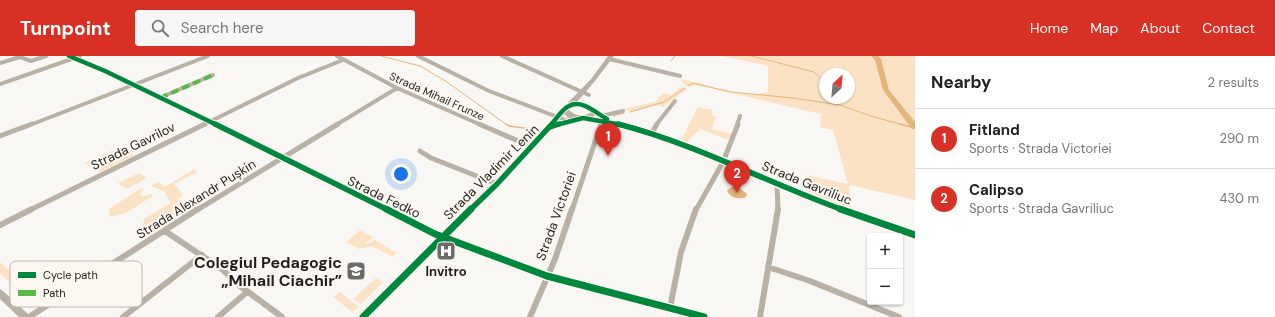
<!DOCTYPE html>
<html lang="en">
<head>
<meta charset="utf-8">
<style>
	:root { --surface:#fff; --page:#f6f6f6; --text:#222; --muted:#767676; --line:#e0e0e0; --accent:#d93025 }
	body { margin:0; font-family:"DM Sans",sans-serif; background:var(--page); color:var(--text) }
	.controls { position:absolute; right:12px; bottom:12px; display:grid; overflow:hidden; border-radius:4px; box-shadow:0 1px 3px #0004 }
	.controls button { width:36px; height:36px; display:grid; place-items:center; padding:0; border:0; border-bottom:1px solid var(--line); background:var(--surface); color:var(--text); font:20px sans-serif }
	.compass { position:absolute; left:819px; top:12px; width:36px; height:36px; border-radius:50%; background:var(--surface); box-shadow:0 1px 3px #0004; rotate:26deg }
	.you { position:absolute; left:401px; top:118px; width:14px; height:14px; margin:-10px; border:3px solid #fff; border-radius:50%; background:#1a73e8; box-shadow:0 0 0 6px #1a73e833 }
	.badge { display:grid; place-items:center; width:26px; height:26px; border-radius:50%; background:var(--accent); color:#fff; font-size:13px; font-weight:700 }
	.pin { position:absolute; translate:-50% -33px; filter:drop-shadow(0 1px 2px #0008) }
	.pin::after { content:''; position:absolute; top:21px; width:14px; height:12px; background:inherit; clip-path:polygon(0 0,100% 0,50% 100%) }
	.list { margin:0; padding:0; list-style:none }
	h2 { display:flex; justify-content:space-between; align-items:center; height:52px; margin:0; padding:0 16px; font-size:17px }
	h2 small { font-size:13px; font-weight:400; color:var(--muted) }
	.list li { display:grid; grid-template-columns:26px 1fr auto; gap:12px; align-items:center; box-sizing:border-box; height:60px; padding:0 16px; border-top:1px solid var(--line) }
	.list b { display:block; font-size:15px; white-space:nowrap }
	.list p { margin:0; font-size:13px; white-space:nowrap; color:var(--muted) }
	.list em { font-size:13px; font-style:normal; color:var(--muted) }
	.icon { flex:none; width:22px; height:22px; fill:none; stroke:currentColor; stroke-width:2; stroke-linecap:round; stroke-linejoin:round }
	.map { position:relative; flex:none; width:915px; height:261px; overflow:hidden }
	header { display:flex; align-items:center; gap:24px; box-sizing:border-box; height:56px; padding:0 20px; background:var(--accent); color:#fff }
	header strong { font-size:19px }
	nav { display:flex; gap:22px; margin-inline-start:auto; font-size:14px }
	.search { width:280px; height:36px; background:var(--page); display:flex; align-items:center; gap:10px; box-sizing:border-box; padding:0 14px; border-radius:4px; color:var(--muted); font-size:15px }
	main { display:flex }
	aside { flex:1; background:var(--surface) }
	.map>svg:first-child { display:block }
	.green { fill:#fbe2c4; fill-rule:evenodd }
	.water { fill:#e4b57b }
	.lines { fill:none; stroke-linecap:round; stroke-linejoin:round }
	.stream-far1 { stroke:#e4b57b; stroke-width:1 }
	.stream { stroke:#e4b57b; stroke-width:1.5 }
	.river { fill:#e4b57b; fill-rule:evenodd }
	.minor-far2 { stroke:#b9b0a6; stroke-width:4 }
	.minor-far1 { stroke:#b9b0a6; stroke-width:5 }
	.minor { stroke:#b9b0a6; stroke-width:6 }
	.tertiary { fill:#b9b0a6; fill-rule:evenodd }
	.secondary { fill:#c2bab0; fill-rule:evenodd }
	.primary { fill:#b9b1a5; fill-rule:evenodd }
	.quiet { stroke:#58b947; stroke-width:4; stroke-dasharray:8 4; stroke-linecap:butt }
	.cycleway-far2-casing { stroke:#fcf7f1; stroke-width:6 }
	.cycleway-far1-casing { stroke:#fcf7f1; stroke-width:8 }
	.cycleway-casing { stroke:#fcf7f1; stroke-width:10 }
	.cycleway-far2 { stroke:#00873e; stroke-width:4.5 }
	.cycleway-far1 { stroke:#00873e; stroke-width:5.5 }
	.cycleway { stroke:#00873e; stroke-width:7 }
	.labels { text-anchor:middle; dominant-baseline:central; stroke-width:4; stroke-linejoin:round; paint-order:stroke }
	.far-street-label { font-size:11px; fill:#211f1d; stroke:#fcf7f1 }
	.street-label { font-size:13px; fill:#211f1d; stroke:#fcf7f1 }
	.poi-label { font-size:13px; font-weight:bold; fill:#211f1d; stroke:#fcf7f1 }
	.near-poi-label { font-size:16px; font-weight:bold; fill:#211f1d; stroke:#fcf7f1; text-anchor:end }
	.key { fill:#fcf7f1; stroke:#bab6b1; stroke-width:1 }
	.key-label { font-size:11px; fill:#211f1d }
</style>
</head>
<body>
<header>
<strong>Turnpoint</strong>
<div class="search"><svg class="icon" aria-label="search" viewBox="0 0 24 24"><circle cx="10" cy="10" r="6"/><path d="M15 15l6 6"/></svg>Search here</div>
<nav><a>Home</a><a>Map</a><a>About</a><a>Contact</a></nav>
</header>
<main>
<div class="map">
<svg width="915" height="261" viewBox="0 0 915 261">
	<rect width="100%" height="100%" fill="#f9f7f4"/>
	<path class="green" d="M723,0H915V144L849,129L851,152L806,135L810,123L805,122L807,119L848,128L833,74L820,71L821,58L696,29L690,31L685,29L681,24L683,23C705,29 746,43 768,36V10ZM825,18H849V42H825Z
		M682,31L687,33L663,51C650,45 637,61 623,53L655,46L663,37L671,39Z
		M698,51L713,54L711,59L716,60L712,73L732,78L730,83H726L700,73L687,86L681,84Z
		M118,92L134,99L100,116L85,107Z
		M195,113L197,116L174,128L183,139L178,143L177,153L188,147L194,150L153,176L143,169L144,163L170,147L165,136L151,130L158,125L164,131Z
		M139,117L147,122L127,133L118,127Z
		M140,133H144L140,138L142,141L152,138L153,140L126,157L110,161L109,153Z
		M360,174L373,181L364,189L375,184L396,197L393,201L372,190L359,193L346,186Z
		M0,206L42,246L35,250L0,217Z
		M376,222L383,226L361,248L353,243Z
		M340,236L359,251L352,256L333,241Z"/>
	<path class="water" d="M732,131L741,133L747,138L746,141C739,144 729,142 727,134Z"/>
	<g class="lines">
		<path class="stream-far1" d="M381,0L420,10L447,26L507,69
			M752,0L814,16L825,26
			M671,5L675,0
			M688,30L693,27L731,36L793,42L840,49L871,60L903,69
			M840,42L842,44
			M630,56L664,46L685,32
			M613,60L624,57"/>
		<path class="stream" d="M506,68L509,70L538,74
			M900,68L915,72"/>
		<path class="river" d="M871,0H878L881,3L889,34L915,66V73H912L883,34L875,4Z"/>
		<path class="minor-far2" d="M69,0L105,15L217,69
			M337,0L397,32L481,69
			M418,0L489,35L568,65
			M502,0L589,39
			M609,3L680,20
			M0,7L20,1L31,5L46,0
			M0,28L80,0
			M159,42L213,19
			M601,60L623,55
			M30,69L208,0
			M203,69L298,22L343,4
			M336,69L397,32
			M601,69V65
			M656,69L675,45
			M737,69L740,60"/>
		<path class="minor-far1" d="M215,68L388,154
			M479,68L532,91
			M652,77L657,68
			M0,80L32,68
			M420,95L431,102L497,128
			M777,129L778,154
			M30,154L205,68
			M197,154L338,68
			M572,154L601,68
			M696,154L723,106L738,68"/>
		<path class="minor" d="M386,153L435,178L547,220L704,261
			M0,169L32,153
			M165,175L223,214L240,230L282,261
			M768,211L810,225L899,261
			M670,252L681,196L696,153
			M29,261L198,153
			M123,261L202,199
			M218,261L247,236
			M530,261L555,203L572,153
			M760,261L778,153"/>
		<path class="tertiary" d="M586,60L626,68L668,81L805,136L915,176V182L799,140L664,83L623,71L584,63L583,62Z
			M0,233L3,235L28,258L30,261H19L0,243Z"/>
		<path class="secondary" d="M565,52L568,54L557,67L580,60L583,62L582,63L552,73L370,261H358L359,258L518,101L563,53Z"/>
		<path class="primary" d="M608,0H614L595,25L577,46C586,47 595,49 598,58L586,64L568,62L561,54L591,23ZM576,50L583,51L590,55V57C583,61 575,60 569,54L571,52Z"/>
		<path class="quiet" d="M160,42L213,19"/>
		<defs>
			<path id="cycleway-far2" d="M69,0L105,15L217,69
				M551,69C556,63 562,53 569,50C582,43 596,57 607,63
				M556,69L583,62L622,69"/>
			<path id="cycleway-far1" d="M215,68L388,154
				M618,68C696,88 768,127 843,154
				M550,71L559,68
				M470,154L497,128L552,68"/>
			<path id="cycleway" d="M386,153L435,178L547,220L704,261
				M840,153L915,179
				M363,261L471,153"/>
		</defs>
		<use href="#cycleway-far2" class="cycleway-far2-casing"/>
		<use href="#cycleway-far1" class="cycleway-far1-casing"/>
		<use href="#cycleway" class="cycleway-casing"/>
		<use href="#cycleway-far2" class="cycleway-far2"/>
		<use href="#cycleway-far1" class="cycleway-far1"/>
		<use href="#cycleway" class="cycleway"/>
	</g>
	<defs>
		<symbol id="hospital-square" viewBox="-11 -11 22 22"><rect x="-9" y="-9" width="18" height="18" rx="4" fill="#6d6b68" stroke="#fcf7f1"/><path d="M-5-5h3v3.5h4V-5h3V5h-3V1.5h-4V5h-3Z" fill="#fff"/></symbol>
		<symbol id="university-square" viewBox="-11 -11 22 22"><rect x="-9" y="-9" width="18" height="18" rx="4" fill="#6d6b68" stroke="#fcf7f1"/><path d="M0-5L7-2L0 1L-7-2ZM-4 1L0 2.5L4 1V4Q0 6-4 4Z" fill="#fff"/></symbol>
	</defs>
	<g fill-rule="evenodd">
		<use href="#hospital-square" x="435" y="184" width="22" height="22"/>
		<use href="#university-square" x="345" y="204" width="22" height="22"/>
	</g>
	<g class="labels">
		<g class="far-street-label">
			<text transform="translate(437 40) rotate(24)">Strada Mihail Frunze</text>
		</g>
		<g class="street-label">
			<text transform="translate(133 90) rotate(-26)">Strada Gavrilov</text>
			<text transform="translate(491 116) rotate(-45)">Strada Vladimir Lenin</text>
			<text transform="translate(807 127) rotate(22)">Strada Gavriliuc</text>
			<text transform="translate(384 141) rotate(26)">Strada Fedko</text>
			<text transform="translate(196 143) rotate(-32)">Strada Alexandr Pușkin</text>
			<text transform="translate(556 160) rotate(-70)">Strada Victoriei</text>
		</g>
		<g class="poi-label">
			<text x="446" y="215">Invitro</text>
		</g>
		<g class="near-poi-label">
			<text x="342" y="206">Colegiul Pedagogic<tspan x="342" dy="18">„Mihail Ciachir”</tspan></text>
		</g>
	</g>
	<rect x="10" y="205" width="132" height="46" rx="6" class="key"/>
	<rect x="18" y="216" width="18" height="6" fill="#00873e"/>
	<rect x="18" y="234" width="18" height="6" fill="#58b947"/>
	<g class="key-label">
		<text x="43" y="223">Cycle path</text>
		<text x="43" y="241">Path</text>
	</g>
</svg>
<div class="controls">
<button>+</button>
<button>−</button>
</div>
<svg class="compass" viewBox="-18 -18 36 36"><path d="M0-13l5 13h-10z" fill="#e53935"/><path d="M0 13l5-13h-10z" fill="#767676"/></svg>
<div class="you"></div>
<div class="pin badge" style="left:608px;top:100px">1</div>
<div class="pin badge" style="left:737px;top:137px">2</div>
</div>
<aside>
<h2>Nearby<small>2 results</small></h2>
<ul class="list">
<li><span class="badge">1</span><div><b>Fitland</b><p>Sports · Strada Victoriei</p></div><em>290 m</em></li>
<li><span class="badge">2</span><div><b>Calipso</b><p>Sports · Strada Gavriliuc</p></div><em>430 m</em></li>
</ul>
</aside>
</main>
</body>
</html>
